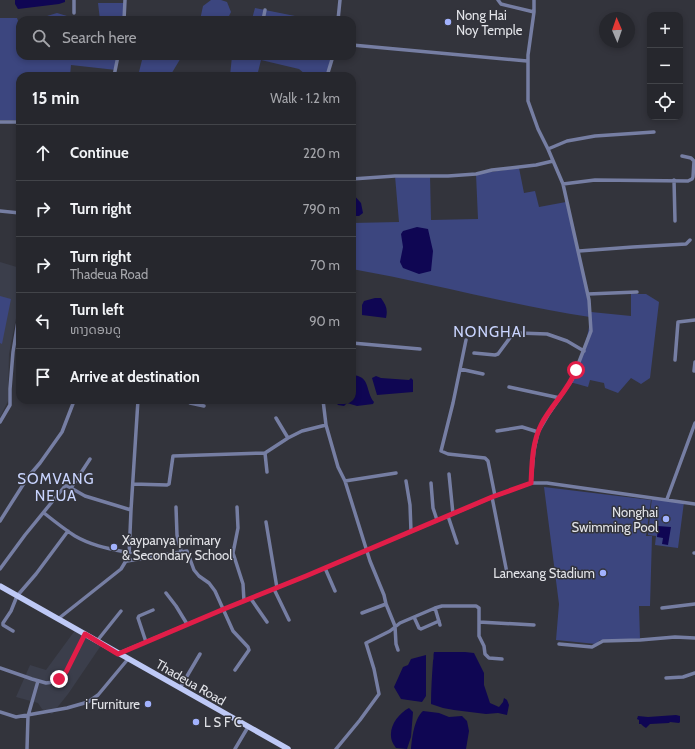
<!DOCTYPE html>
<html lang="en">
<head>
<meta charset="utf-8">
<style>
	:root { --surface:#26272d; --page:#323339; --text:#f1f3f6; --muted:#a4a5aa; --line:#424449 }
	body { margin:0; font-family:Cabin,"Noto Sans Lao",sans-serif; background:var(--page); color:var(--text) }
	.controls { position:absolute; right:12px; top:12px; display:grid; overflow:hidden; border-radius:8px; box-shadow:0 2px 6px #0003 }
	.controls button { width:36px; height:36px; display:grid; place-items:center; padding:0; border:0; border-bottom:1px solid var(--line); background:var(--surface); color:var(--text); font:20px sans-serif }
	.compass { position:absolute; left:599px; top:12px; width:36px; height:36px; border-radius:50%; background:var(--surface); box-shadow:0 2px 6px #0003; rotate:358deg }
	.stop { position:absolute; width:12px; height:12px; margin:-9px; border:3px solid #e11d48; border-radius:50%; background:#fff }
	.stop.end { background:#e11d48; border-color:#fff; box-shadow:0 1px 4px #0008 }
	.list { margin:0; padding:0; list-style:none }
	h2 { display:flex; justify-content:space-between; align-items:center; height:52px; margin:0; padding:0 16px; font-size:17px }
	h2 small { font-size:13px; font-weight:400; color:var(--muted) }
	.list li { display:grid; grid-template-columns:26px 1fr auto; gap:12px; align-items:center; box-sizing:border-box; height:56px; padding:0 16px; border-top:1px solid var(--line) }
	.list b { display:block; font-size:15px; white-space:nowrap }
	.list p { margin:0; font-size:13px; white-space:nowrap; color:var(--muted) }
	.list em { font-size:13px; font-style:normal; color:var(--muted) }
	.icon { flex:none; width:22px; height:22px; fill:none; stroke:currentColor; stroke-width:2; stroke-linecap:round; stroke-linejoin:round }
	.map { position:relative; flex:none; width:695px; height:749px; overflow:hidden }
	.search { position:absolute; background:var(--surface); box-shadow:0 2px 6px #0003; left:16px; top:16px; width:340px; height:44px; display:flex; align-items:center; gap:10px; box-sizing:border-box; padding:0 14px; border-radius:12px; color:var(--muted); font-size:15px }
	.panel { position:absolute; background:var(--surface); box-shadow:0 2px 6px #0003; left:16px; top:72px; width:340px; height:332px; border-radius:12px }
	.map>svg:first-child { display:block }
	.built { fill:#3b3e4b }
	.green { fill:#3c467f }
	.water { fill:#0f0653 }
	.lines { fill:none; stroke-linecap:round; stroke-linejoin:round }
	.street { stroke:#767ea3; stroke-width:3.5 }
	.primary { stroke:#bec9f6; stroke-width:5.5 }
	.route { stroke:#e11d48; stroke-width:5 }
	.poi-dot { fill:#a2b2fd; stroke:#33343c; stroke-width:1.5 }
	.labels { text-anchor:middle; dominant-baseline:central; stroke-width:3; stroke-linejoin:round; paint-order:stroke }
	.poi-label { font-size:13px; fill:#e3e4e9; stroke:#33343c; text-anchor:start }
	.street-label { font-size:13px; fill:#e3e4e9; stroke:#33343c }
	.quarter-label { font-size:15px; letter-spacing:1px; fill:#c9d4fe; stroke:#33343c }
</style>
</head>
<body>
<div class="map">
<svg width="695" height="749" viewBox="0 0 695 749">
	<rect width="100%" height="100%" fill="#33343c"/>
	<path class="built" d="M0,262L20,268V298L9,354L8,401L0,417Z
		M76,629L102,644L68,694L52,714L42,709L38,703L16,697L30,665L46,670Z"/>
	<path class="green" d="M211,0H221L227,2L231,12L227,20H200L203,6Z
		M98,3H125L124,20H100Z
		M255,8L315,20H250L252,19Z
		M57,13L67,16V20H47V16Z
		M0,18H17L20,26V56H118L116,70L71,65L70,76H20V120H0Z
		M143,56H182L170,76H138Z
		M232,56H333L327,76H312L305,74L299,69L261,60L257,76H230Z
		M519,168L524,193L535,191L539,207L566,202L591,312L631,316V294H646L659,302L650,378L641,384L631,378L618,393L605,388L604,383L590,380L588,387L570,382C579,360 589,340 590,317C510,305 432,283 352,269V223L399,222L395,176L430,175L431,220L478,219L476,174Z
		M0,296L11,299L2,344L0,343Z
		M544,487L651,500L646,536H652L650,606H639L640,639L600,640L596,644L556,640L559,604Z
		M652,497L684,502L678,548L655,545L656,536L648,535Z"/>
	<path class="water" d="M15,0H65V2L59,4L18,9L15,4Z
		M352,193L361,203L363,213L359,216H352Z
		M417,227L428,229L433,251L431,271L419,274L403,268L400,262L403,247L401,234L403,231Z
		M375,298H381C386,305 388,309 386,318L362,315V305L364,301Z
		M352,375C371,376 365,391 374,402L373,404L357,406L347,403L344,406L338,405L335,401L352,400Z
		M376,376L381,378L409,380L411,378L413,380V392L377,395L372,378Z
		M658,526L671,527L668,545L662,544L663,538L657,537Z
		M434,652H465L474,653L484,673V685L490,703L499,707L503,702L504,698L507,700L509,705L507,715L498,713L486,714L454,710L443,708L431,704C431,689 432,675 433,661C434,658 433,655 434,652Z
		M426,655V696L422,702L401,699L394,687L403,667L408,665L411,659Z
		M409,708L413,712L411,737L407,749L396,748C394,745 391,741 391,736C390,725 399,713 409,708Z
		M423,711L439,713L449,717L462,716L467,721L469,731L466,749H411C412,738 414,719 423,711Z
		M676,715L680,716V722L679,723L670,722L669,723L650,724L646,728L643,726L641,724H639V720L637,719L638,716L648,717Z"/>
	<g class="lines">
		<path class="street" d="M498,0L501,4L534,12
			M74,13V0
			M124,20L125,0
			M263,20L265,10
			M338,20L340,0
			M352,45L527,61
			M114,76L118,56
			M327,76L333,56
			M0,122H20
			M548,149L567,141L595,136L654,132
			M18,165H20
			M352,179L395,176H448L476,174L492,170L536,165L553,161
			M674,180L675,221
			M563,184L595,180L688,181L692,179L693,177L694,161L691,158L682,156
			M0,211L20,213
			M579,251L633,247L686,244L690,240
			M588,294L637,292
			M466,340L453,403L441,451L448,454L485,458L488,461L495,496
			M352,343L420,349
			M474,353L495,355L498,354L512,335L519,333L547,334L567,341L584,351
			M675,360L678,322L695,320
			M460,369L483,374
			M694,371L695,362
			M509,387L560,398
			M187,400L190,403L204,406
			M323,400L326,425L338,467L345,481L370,561L384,595L386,604L395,626L396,644L398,650
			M276,418L288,438
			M0,422L10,405V389L13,352L20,309
			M497,431L522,427L538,432
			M265,453L267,472
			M449,474L453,514
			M345,481L396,473
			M406,481L410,505L411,531
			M431,483L433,508L437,520
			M531,483L534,450L538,432L548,415L572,380L591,331L589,300L563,184L548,149L538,129L528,101V55L534,12V0
			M133,484L167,485L169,484L173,456L265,453L288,438L302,431L326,425
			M71,488L85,496L131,510
			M492,497L507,573
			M667,499L695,423
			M176,507L177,535L181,551
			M237,507L238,528L233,553L243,584L244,601
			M44,513C54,521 64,529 75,536C92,546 111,549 130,553
			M448,516L457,543
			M0,521L28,477L40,463L62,432L74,401
			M266,522L277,588
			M694,553H695
			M127,561L187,551L194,570L199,576L209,583L215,591L233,631L248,647L249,650L235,670
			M325,568L335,591
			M0,569L25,535L65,486H67L71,488L90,459
			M274,589L289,620
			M166,593L176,606L187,624
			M251,599L267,622
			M435,608L440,625
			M662,608L695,604
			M362,613L386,604
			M414,617L419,628L421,629L439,621
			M58,619L121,569L129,556L131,510L138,400
			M479,622L534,625
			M13,631L3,625V623L11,611L17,596L36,574L68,531
			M97,641L121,611
			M146,642L138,618L139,616L153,610
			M559,644L592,647L603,641L640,640L675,637L695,638
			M119,653L224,609L306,576L495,496L531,483H547L695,504
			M0,668L32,679L46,683L54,682L66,672L85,634
			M666,678L683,677L695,673
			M180,688L200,654
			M0,712L16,717L67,708L88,702L98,695L128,659
			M27,749L28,716L38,681
			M235,749L248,727
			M336,749L360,720L379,694L374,669L366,643L390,631L400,623L435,608L442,606H476L479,608V636L484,646L485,654L489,658L502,659"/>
		<path class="primary" d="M0,586L288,749"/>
	</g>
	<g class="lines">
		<path class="route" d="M59,679L66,672L85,634L118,654L224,609L306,576L492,497L531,483C532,464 532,443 541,425C551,405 568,391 576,370"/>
	</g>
	<g class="poi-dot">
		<circle cx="448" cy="22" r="4"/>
		<circle cx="666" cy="519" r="4"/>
		<circle cx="114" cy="547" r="4"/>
		<circle cx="603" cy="573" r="4"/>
		<circle cx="148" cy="704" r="4"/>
		<circle cx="196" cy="722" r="4"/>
	</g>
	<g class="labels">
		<g class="poi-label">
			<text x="456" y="15">Nong Hai<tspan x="456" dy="15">Noy Temple</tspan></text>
			<text x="658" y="512" text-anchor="end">Nonghai<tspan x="658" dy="15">Swimming Pool</tspan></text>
			<text x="122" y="540">Xaypanya primary<tspan x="122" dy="15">&amp; Secondary School</tspan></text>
			<text x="595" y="573" text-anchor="end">Lanexang Stadium</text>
			<text x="140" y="704" text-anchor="end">i Furniture</text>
			<text x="204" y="722">L S F C</text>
		</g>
		<g class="street-label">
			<text transform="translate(191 682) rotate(30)">Thadeua Road</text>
		</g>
		<g class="quarter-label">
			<text x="490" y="332">NONGHAI</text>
			<text x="56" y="479">SOMVANG<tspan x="56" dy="17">NEUA</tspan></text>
		</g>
	</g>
</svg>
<div class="controls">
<button>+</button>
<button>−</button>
<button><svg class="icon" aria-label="locate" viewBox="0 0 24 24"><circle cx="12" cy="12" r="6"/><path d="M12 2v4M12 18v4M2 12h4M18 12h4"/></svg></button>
</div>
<svg class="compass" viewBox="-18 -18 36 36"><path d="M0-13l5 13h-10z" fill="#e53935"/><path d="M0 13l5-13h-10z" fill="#a4a5aa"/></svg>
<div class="stop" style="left:576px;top:370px"></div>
<div class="stop end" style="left:59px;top:679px"></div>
<div class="search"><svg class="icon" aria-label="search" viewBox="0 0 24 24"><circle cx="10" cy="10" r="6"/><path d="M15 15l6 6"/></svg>Search here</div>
<section class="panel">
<h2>15 min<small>Walk · 1.2 km</small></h2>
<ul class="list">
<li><svg class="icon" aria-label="ahead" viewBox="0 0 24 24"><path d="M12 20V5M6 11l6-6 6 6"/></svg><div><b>Continue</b></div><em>220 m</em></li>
<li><svg class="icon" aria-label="right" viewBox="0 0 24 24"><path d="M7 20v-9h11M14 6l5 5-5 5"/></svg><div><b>Turn right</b></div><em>790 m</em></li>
<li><svg class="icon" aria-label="right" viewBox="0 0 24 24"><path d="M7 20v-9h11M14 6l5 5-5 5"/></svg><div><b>Turn right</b><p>Thadeua Road</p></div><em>70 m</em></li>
<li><svg class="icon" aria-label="left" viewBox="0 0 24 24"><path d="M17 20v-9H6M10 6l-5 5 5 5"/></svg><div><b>Turn left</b><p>ທາງດອນດູ</p></div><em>90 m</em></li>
<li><svg class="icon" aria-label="arrive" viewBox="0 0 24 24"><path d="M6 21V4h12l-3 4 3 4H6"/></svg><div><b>Arrive at destination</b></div></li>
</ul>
</section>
</div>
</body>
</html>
